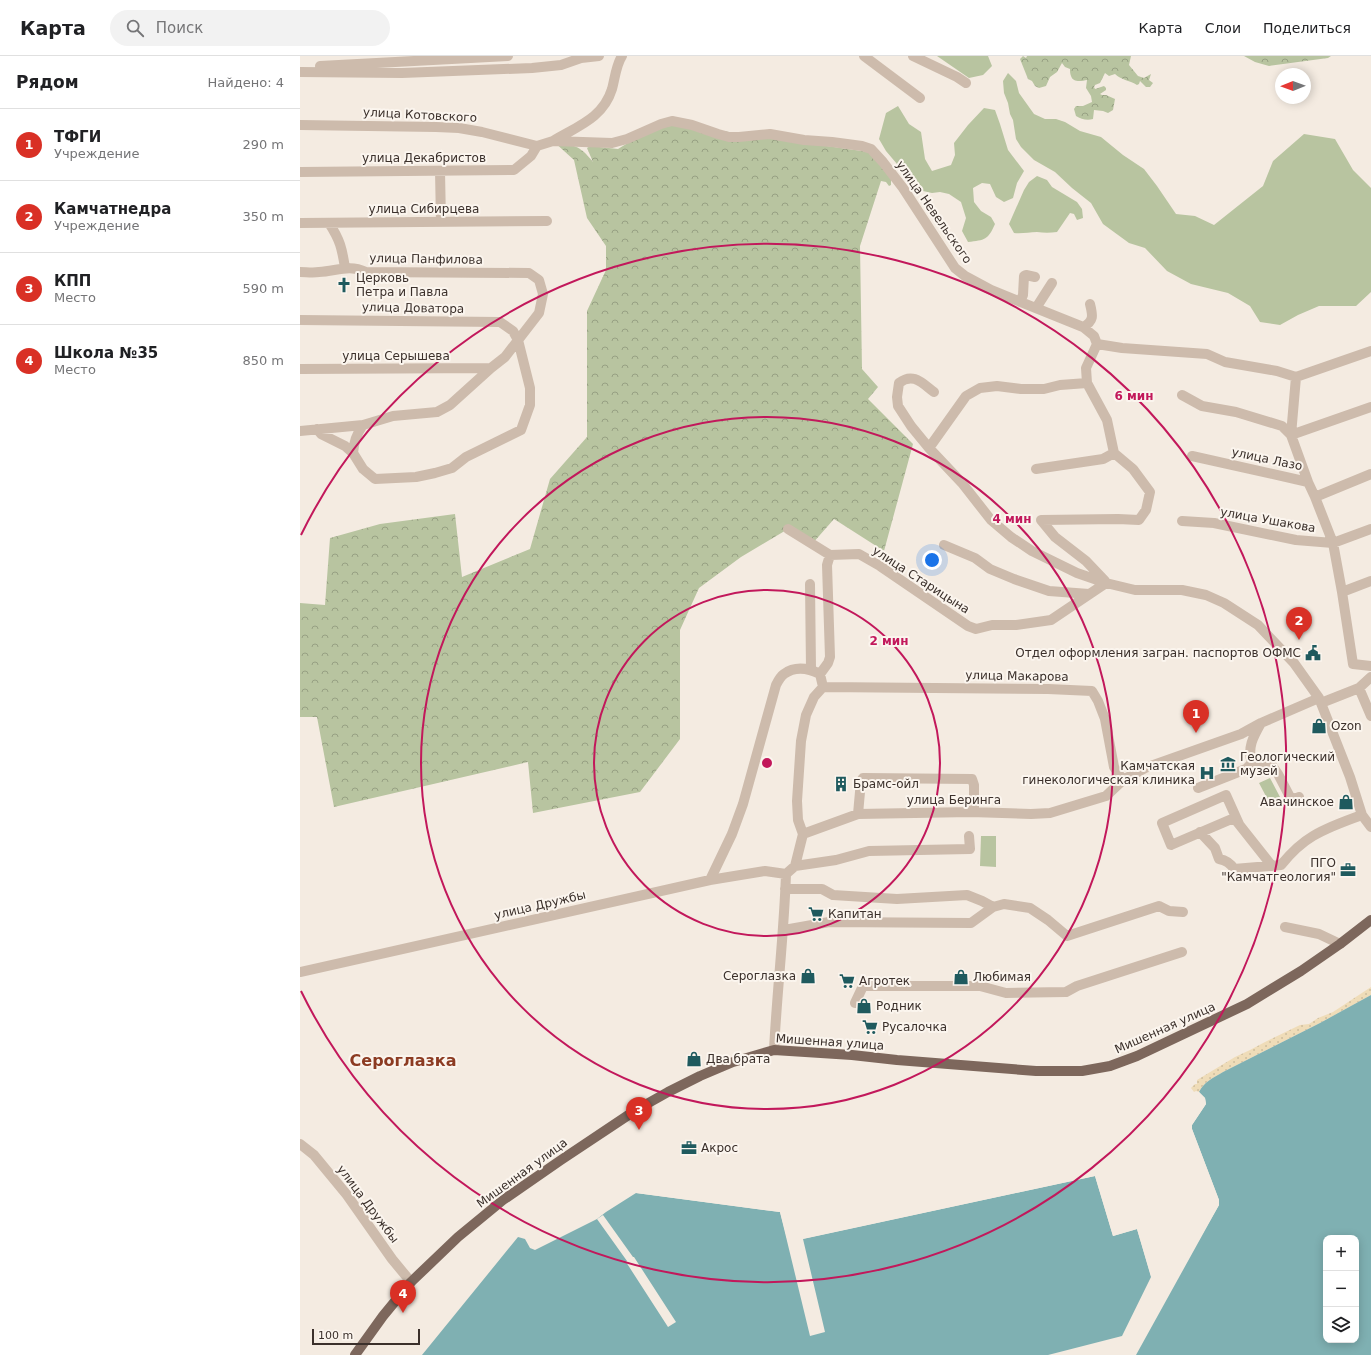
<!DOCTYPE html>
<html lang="ru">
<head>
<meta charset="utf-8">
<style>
	:root { --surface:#fff; --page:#f2f2f2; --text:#202124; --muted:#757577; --line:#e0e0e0; --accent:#d93025 }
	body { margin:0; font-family:"DejaVu Sans",sans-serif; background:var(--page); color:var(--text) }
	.controls { position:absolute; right:12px; bottom:12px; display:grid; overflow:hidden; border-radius:8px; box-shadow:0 2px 10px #0003 }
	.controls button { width:36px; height:36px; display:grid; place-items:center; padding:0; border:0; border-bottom:1px solid var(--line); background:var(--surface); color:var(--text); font:20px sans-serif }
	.compass { position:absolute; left:975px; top:12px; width:36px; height:36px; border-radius:50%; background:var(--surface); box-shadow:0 2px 10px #0003; rotate:269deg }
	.scale { position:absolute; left:12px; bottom:10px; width:108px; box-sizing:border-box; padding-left:4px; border:2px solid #3b302b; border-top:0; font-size:11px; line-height:14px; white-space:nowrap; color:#3b302b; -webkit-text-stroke:3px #fbf5ee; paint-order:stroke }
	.you { position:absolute; left:632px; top:504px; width:14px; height:14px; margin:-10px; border:3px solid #fff; border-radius:50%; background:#1a73e8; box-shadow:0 0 0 6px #1a73e833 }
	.badge { display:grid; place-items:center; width:26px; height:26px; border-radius:50%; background:var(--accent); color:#fff; font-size:13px; font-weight:700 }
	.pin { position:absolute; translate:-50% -33px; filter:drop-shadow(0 1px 2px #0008) }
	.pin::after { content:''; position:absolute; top:21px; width:14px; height:12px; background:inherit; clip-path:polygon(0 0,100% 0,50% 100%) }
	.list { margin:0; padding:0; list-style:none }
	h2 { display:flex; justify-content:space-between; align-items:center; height:52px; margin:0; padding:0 16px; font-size:17px }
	h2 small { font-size:13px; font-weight:400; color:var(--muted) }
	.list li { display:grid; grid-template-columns:26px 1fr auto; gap:12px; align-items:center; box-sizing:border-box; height:72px; padding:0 16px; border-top:1px solid var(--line) }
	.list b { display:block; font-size:15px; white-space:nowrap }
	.list p { margin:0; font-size:13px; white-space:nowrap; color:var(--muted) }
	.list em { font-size:13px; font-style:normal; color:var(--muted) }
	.icon { flex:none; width:22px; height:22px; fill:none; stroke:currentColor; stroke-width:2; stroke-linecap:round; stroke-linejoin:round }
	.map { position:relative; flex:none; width:1071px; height:1299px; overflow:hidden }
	header { display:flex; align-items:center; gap:24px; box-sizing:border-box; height:56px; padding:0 20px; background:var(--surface); border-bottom:1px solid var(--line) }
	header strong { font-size:19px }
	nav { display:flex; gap:22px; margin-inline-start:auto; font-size:14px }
	.search { width:280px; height:36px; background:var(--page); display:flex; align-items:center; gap:10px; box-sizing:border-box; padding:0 14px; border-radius:22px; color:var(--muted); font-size:15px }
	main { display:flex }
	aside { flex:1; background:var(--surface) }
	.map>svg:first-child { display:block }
	.green { fill:#b8c4a0 }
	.forest { fill:url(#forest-crowns) }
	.sand { fill:url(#sand-dots) }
	.water { fill:#7fb0b2; fill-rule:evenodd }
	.pier { fill:#f4ebe1 }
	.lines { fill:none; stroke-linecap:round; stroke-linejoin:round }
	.minor { stroke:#cdbbac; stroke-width:10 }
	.major { stroke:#7d675c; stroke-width:10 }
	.ring { fill:none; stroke:#c2185b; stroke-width:2 }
	.labels { text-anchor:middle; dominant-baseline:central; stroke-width:4; stroke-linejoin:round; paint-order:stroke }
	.street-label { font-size:12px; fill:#3b302b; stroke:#fbf5ee }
	.poi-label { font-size:12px; fill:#3b302b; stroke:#fbf5ee; text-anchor:start }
	.district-label { font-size:16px; font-weight:bold; fill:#8c3b22; stroke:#fbf5ee }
	.centre { fill:#c2185b; stroke:#fbf5ee; stroke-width:2 }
	.ring-label { font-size:12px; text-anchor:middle; font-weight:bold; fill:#c2185b; stroke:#fbf5ee; stroke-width:4; stroke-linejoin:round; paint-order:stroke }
</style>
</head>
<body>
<header>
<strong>Карта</strong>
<div class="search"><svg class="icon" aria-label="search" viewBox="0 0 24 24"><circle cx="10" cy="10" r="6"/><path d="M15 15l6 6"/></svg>Поиск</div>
<nav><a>Карта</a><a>Слои</a><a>Поделиться</a></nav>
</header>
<main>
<aside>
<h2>Рядом<small>Найдено: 4</small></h2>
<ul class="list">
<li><span class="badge">1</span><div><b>ТФГИ</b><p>Учреждение</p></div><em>290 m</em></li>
<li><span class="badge">2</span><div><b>Камчатнедра</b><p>Учреждение</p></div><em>350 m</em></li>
<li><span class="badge">3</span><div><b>КПП</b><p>Место</p></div><em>590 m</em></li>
<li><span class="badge">4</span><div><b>Школа №35</b><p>Место</p></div><em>850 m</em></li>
</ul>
</aside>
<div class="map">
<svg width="1071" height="1299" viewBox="0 0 1071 1299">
	<defs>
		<pattern id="forest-crowns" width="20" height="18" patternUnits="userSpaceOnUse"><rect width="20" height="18" fill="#b8c4a0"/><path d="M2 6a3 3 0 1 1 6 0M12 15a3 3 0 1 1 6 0" fill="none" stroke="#97a083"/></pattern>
		<pattern id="sand-dots" width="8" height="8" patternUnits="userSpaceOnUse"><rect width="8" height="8" fill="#efdcb8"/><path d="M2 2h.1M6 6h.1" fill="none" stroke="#cebd9e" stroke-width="1.8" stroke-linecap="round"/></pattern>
	</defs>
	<rect width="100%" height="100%" fill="#f4ebe1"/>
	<path class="green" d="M637,0H688L692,10L683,19L669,22Z
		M708,17L716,25L719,37L734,58L745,63H756L765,66L780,75L801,81L823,99L844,113L857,130L876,158L895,160L914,169L963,130L973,105L1004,78L1035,83L1053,114L1071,132V236L1056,250H1019L998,259L980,269L960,266L950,250L928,237L891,228L867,215L845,192L829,187L803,168L791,147L772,132L755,116L734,104L721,91L716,83L713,64L710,58L708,47L704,37L703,25Z
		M598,50L609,68L621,76L625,103L632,115L651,109L655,99L654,87L668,69L684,52L695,54L700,68L708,94L724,115L717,127L713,142L704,146L696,141L690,128L682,127L673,132L674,146L681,155L691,161L695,168C688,184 685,184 668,186L662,175L666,162L661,146L649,138L640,136L632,137L623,135L613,126L606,116L597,108L586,95L579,83L586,57Z
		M737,120L747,124L752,131L777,146L782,153L783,162L777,164L774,158L770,157L757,176C750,177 744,177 737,176C729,176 722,178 714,177L709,168L724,134L729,126Z
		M970,722L980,741L969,746L959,727Z
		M681,780H696V811L680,810Z"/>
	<path class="forest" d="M723,0L726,2L727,0H831L829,9L838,20L844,22L851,18L849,24L853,27L850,31H846L840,25L839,28L837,29C829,24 821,24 815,18L809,20L805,17L800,27L795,29L794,31L795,33L804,30L806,32V34L800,38L802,39H806L815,43L813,54L808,57L803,55L794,54L793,63C787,65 781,63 776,60L774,53L776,50H783L792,46L791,40L786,32L787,24C782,25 773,27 771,20C770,18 770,15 770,13L765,11L762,7L757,16L750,21L746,30L739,32L735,30L732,25L728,23L720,3Z
		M944,0H1031L1028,2L969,10L955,6Z
		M366,69L387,70L569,96L591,121V129L589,130L586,126L581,125L560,190L562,313L578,331L568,343L613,388L584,495L534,463L512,488L488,473L441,501L399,532L380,574V683L340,736L233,757L228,706L34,751L17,661H0V547L25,549L30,482L80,468L155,458L162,521L230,493L250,423L287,381V255L306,214V190L287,162L274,104L253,85C274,90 279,88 293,106L287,92L290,90L318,93L331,85Z"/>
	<path class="sand" d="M1071,931V939L1020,967L923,1016C913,1022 904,1026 899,1036L896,1035L894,1036L891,1032L895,1028H897V1024L935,1001L950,994L965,986L1000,969L1009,968L1018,962L1033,956Z"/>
	<path class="water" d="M1071,939V1299H122L218,1181L225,1183L230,1192L235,1194L297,1163L306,1156L336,1137L480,1156L488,1186L795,1120L813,1180L837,1173L851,1220L877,1222L919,1149V1144L892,1073V1069L906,1048L905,1042L899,1036C904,1026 913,1022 923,1016L1020,967ZM1026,1182H1056V1284H1026Z"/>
	<path class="pier" d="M899,1036L905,1042L906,1048L892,1069V1073L919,1144V1149L836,1299H748L822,1280L851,1221L837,1173L813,1180L795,1120L503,1183L525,1276L510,1280L480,1156L336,1137L335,1135L480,1154L483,1159L489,1184L796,1118L797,1119L815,1178L838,1171L853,1219L876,1220L917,1148V1145L890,1073V1068L904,1048L903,1043L898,1038Z
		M303,1159L333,1201H334L376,1266L368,1271L326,1206L327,1205L297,1163Z"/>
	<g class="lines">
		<path class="minor" d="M564,0L620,42
			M613,0L657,21L666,27
			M20,10L208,0
			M0,16L102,17L232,12L261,9L281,2L299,0
			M0,69L136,71L159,72L182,76L237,90
			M253,85C278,70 303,62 312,33C315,22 316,9 322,0
			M237,90L253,85L312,87L327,83L361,68L372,65L392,69L418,78L429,81H439L470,78L504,84L532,86L562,90L571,93L583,106L603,132L655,212L665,220L691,234L783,271L794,280L797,288
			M140,115L141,166
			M0,116L214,114L231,100L237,90
			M0,167L247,165
			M29,167C40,184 42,192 45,212
			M0,216C6,216 13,217 19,216C37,215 49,208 66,216L229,217L239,224L243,238L239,257L205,301L191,312L150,349L137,356L93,360L63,369L0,375
			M720,246L723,239L724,220L726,219L735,221
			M736,252L752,227
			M0,264L200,266L213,275L218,284L230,332V349L221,374L166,401L152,412L135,417L116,421L75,423L63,413L53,397L45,390L21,378L17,373
			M783,271C794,265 793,260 790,248
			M797,288L786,312L787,327L807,364L814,397L833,413L850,436L846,454L839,464L818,463L741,464L755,481L786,505L805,525
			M797,288L822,292L907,298L925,306L977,315L996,321L1071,295
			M0,313L191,312
			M996,321L991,379L1008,426
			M634,336C622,327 613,316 599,327L597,341L598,350L611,370L629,392L662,427L691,464L711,481L732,495L777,517L806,527L835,534H882L906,539L924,547L958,569L994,607L1019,642L1050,721L1062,759L1071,771
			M882,339L902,350L936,356L982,370L991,379L1071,351
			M629,392L666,340L680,332L697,330L721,333H744L760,329L787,327
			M53,397C54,386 56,379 63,369
			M892,400L1008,426L1015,441L1071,418
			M736,413L803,403L814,397
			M1015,441L1033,487L1042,536L1053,608L1071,610
			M882,465L914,467L996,484L1033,487L1071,473
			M488,473L530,499L559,498L580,510L668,570L676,573L692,569H716L751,564L806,527
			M644,489L675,502L690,513L714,523L749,535L789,538
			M510,528L511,613
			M1042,536L1071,525
			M1059,632L1071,660
			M1021,647L1059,632L1071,621
			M952,707L971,708L978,718L990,741L996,743L999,741
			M823,724L845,712L941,678L961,667L1019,642
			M898,732L946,713L952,707C947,692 953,681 961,667
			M558,758L561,725L563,722L672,723L674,729V756
			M939,768L926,739L862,767L871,789L934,762L972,810
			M900,776L915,792L919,803C925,804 931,808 934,813L981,809C990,798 1001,787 1013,780C1028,771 1045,765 1062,759
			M503,778L558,758L671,756L731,758L750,757L806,740L823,724L814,711L805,663L798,645L792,635L748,633L523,631
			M495,810L536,804L569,795L670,793L669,780
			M410,824L432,778L443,748L476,629C478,625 481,620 484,618C495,610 508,612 520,618
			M485,833H522L533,839L597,843L667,839L682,845L693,851
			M985,871L1019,878L1040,888
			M484,874L529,866L671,867L693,851L704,848L730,852L748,864L767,880L859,850L869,855L883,856
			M0,916L410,824L465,815L486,818
			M555,947L563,930H680L706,937L766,936L777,930L882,896
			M474,994C477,935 484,877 486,818L495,810L503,778L498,764L497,745L501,685L506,659L514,641L523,631L520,618L528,607L530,601L527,509L530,499
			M0,1088L14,1099L47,1139L92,1203L111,1226"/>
		<path class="major" d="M55,1299L83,1260L111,1226L158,1181L203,1144L261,1104L336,1054L368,1036L400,1020L433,1006L474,994L552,999L597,1004L736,1015H782L810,1010L837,1000L947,948L1001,915L1040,888L1071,864"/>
	</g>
	<g class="ring">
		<circle cx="467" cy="707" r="173"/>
		<circle cx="467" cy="707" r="346"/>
		<path d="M1 479A519 519 0 1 1 1 935"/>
	</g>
	<defs>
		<symbol id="church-bare" viewBox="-9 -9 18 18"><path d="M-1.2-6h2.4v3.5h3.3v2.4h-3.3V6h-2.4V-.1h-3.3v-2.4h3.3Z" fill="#1f5a5e" stroke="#fbf5ee" stroke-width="2.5" paint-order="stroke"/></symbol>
		<symbol id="civic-bare" viewBox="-9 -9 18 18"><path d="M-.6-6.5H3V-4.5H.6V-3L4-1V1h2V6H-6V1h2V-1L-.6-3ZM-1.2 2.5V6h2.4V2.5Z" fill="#1f5a5e" stroke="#fbf5ee" stroke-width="2.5" paint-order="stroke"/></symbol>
		<symbol id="shop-bare" viewBox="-9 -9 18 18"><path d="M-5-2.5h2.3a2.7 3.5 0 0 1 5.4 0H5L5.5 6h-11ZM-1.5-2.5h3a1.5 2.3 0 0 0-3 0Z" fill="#1f5a5e" stroke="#fbf5ee" stroke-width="2.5" paint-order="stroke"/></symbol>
		<symbol id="museum-bare" viewBox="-9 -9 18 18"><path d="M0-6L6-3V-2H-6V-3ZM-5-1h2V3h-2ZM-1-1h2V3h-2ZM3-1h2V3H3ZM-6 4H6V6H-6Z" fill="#1f5a5e" stroke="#fbf5ee" stroke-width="2.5" paint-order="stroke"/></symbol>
		<symbol id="hospital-bare" viewBox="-9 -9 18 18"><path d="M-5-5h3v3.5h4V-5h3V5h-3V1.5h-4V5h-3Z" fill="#1f5a5e" stroke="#fbf5ee" stroke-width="2.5" paint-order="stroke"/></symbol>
		<symbol id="building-bare" viewBox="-9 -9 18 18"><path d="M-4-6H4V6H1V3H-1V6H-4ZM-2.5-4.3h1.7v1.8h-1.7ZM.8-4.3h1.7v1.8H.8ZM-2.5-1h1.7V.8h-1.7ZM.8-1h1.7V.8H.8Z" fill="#1f5a5e" stroke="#fbf5ee" stroke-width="2.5" paint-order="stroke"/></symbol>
		<symbol id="office-bare" viewBox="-9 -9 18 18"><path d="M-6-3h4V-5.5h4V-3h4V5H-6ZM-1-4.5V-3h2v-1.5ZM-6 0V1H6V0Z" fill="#1f5a5e" stroke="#fbf5ee" stroke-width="2.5" paint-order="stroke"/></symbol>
		<symbol id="supermarket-bare" viewBox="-9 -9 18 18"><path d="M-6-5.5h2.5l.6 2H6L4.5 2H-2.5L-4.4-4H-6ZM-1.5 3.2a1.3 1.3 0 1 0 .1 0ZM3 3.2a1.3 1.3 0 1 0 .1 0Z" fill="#1f5a5e" stroke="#fbf5ee" stroke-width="2.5" paint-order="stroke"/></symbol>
	</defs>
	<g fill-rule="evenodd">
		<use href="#church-bare" x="33" y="218" width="22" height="22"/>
		<use href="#civic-bare" x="1002" y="586" width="22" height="22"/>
		<use href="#shop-bare" x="1008" y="659" width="22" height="22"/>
		<use href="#museum-bare" x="917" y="697" width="22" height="22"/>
		<use href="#hospital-bare" x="896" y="706" width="22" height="22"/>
		<use href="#building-bare" x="530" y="717" width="22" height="22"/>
		<use href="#shop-bare" x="1035" y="735" width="22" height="22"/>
		<use href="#office-bare" x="1037" y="803" width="22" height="22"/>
		<use href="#supermarket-bare" x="505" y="847" width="22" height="22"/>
		<use href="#shop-bare" x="497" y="909" width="22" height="22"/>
		<use href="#shop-bare" x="650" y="910" width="22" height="22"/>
		<use href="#supermarket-bare" x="536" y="914" width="22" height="22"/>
		<use href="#shop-bare" x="553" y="939" width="22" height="22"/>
		<use href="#supermarket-bare" x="559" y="960" width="22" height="22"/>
		<use href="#shop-bare" x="383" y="992" width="22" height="22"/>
		<use href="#office-bare" x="378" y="1081" width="22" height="22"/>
	</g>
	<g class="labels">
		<g class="street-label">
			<text transform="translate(120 59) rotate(3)">улица Котовского</text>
			<text x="124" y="102">улица Декабристов</text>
			<text x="124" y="153">улица Сибирцева</text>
			<text transform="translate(634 156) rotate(55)">улица Невельского</text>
			<text transform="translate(126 203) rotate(1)">улица Панфилова</text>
			<text transform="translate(113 252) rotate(1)">улица Доватора</text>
			<text x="96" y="300">улица Серышева</text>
			<text transform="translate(967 403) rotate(12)">улица Лазо</text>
			<text transform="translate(968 464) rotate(10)">улица Ушакова</text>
			<text transform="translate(621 524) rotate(33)">улица Старицына</text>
			<text transform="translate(717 620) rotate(1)">улица Макарова</text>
			<text x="654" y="744">улица Беринга</text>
			<text transform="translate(240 849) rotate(-13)">улица Дружбы</text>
			<text transform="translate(865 972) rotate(-24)">Мишенная улица</text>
			<text transform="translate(530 986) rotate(4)">Мишенная улица</text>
			<text transform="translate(222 1117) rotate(-36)">Мишенная улица</text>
			<text transform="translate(68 1148) rotate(53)">улица Дружбы</text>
		</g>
		<g class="poi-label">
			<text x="56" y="222">Церковь<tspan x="56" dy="14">Петра и Павла</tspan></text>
			<text x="1001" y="597" text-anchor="end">Отдел оформления загран. паспортов ОФМС</text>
			<text x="1031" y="670">Ozon</text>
			<text x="940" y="701">Геологический<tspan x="940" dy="14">музей</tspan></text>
			<text x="895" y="710" text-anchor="end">Камчатская<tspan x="895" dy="14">гинекологическая клиника</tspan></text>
			<text x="553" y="728">Брамс-ойл</text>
			<text x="1034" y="746" text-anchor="end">Авачинское</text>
			<text x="1036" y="807" text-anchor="end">ПГО<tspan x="1036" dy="14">"Камчатгеология"</tspan></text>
			<text x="528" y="858">Капитан</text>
			<text x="496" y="920" text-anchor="end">Сероглазка</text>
			<text x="673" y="921">Любимая</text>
			<text x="559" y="925">Агротек</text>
			<text x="576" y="950">Родник</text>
			<text x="582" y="971">Русалочка</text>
			<text x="406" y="1003">Два брата</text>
			<text x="401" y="1092">Акрос</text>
		</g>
		<g class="district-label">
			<text x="103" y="1004">Сероглазка</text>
		</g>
	</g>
	<circle cx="467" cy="707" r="6" class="centre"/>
	<g class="ring-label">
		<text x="834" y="344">6 мин</text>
		<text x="712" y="467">4 мин</text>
		<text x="589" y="589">2 мин</text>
	</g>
</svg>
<div class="controls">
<button>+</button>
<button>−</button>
<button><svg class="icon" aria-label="layers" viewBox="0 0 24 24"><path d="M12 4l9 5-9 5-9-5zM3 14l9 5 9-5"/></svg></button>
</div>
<svg class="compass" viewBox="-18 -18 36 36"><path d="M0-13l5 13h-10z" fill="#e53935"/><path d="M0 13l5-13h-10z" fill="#757577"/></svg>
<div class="scale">100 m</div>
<div class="you"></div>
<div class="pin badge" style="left:896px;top:677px">1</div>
<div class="pin badge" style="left:999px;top:584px">2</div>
<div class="pin badge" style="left:339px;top:1074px">3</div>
<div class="pin badge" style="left:103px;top:1257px">4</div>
</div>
</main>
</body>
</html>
